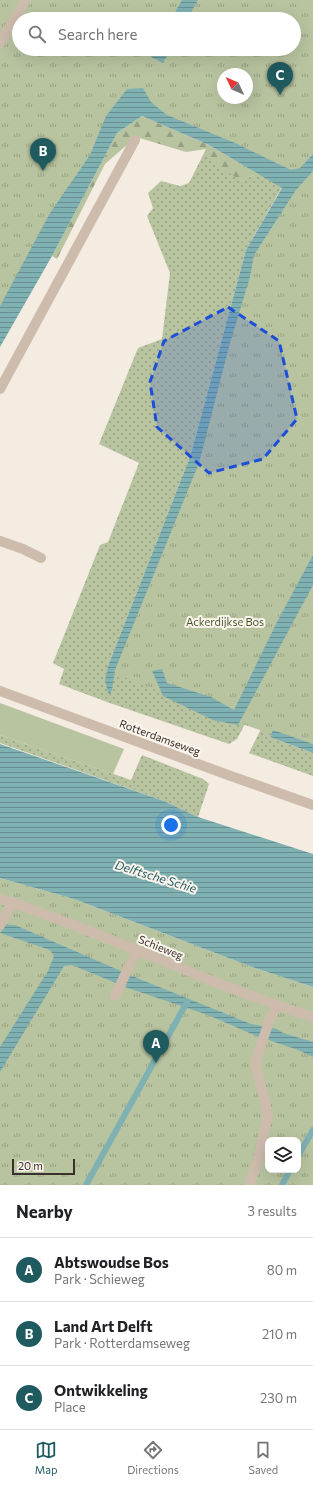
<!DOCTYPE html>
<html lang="en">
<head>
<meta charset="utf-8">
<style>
	:root { --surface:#fff; --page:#f2f2f2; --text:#202124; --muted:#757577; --line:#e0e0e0; --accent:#1f5a5e }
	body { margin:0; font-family:Commissioner,sans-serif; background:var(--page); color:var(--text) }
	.controls { position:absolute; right:12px; bottom:12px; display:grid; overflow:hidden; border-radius:8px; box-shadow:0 4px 16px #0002 }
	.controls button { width:36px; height:36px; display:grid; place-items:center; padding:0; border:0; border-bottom:1px solid var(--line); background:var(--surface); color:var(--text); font:20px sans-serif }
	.compass { position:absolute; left:217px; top:68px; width:36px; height:36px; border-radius:50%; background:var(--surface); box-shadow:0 4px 16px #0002; rotate:314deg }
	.scale { position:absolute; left:12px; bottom:10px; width:63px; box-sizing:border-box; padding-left:4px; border:2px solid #3b302b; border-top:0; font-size:11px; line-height:14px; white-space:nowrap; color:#3b302b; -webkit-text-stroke:3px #fbf5ee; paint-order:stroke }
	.you { position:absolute; left:171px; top:825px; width:14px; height:14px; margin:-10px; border:3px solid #fff; border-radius:50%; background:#1a73e8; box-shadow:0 0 0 6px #1a73e833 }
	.badge { display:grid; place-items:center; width:26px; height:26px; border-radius:50%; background:var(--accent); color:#fff; font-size:13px; font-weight:700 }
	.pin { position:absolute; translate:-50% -33px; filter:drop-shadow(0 1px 2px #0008) }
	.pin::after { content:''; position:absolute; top:21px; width:14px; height:12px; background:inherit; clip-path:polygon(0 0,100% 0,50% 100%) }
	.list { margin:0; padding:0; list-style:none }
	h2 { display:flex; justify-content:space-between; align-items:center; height:52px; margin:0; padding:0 16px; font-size:17px }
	h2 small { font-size:13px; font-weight:400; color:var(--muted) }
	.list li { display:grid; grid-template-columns:26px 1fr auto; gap:12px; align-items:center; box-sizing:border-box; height:64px; padding:0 16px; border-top:1px solid var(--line) }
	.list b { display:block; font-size:15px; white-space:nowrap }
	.list p { margin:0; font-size:13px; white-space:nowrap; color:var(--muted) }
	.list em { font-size:13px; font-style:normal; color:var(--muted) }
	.icon { flex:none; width:22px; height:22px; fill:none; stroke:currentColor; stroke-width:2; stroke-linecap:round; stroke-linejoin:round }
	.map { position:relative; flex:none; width:313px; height:1185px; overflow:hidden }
	.search { position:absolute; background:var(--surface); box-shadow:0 4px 16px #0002; left:12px; right:12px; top:12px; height:44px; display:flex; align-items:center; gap:10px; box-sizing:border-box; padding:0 14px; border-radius:22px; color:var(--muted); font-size:15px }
	.sheet { height:244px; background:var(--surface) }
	nav { display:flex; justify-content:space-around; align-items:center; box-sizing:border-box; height:56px; border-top:1px solid var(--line); background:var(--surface); font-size:11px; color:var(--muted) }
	nav a { display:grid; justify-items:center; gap:2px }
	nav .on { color:var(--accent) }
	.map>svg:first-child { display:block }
	.grass { fill:url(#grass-dots) }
	.forest { fill:url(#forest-firs) }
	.park { fill:url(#park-tufts); fill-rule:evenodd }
	.garden { fill:#b8c4a0 }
	.water { fill:url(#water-rules) }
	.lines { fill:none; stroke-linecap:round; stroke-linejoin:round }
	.stream { stroke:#7fb0b2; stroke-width:6 }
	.service { stroke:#cdbbac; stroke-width:10 }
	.minor { stroke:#cdbbac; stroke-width:10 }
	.tertiary { stroke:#cdbbac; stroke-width:10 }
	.marked { fill:#1d4ed8; fill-opacity:0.2; stroke:#1d4ed8; stroke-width:3; stroke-dasharray:8 5; stroke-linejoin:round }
	.labels { text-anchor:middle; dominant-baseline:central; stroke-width:4; stroke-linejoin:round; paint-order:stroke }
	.park-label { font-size:11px; fill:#4a5a2e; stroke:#fbf5ee }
	.street-label { font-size:11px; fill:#3b302b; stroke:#fbf5ee }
	.water-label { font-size:12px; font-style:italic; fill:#1f5a5e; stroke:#fbf5ee }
</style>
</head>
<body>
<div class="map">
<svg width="313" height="1185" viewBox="0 0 313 1185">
	<defs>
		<pattern id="grass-dots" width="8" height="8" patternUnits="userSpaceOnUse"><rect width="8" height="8" fill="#b8c4a0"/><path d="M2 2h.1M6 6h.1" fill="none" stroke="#97a083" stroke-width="1.8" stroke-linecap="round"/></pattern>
		<pattern id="forest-firs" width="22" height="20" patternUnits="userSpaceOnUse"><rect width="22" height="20" fill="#b8c4a0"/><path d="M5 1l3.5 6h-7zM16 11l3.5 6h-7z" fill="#97a083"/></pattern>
		<pattern id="park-tufts" width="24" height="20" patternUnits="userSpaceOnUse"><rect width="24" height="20" fill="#b8c4a0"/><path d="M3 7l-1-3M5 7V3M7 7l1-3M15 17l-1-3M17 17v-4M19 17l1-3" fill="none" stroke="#97a083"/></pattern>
		<pattern id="water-rules" width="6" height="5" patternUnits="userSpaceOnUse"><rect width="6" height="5" fill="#7fb0b2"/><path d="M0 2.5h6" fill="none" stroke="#699091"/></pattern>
	</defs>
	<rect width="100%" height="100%" fill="#f4ebe1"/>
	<path class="grass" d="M206,149L241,181L257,173L282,187L246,250L190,457L108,666L115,670L313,585V595L237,739L229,744L107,702L59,684L64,669L53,663L100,545L108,542L139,463L99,444L138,348L162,339L170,273L147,216L153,208L148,193L161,181L180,186L189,183Z
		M262,727L273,730L270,737L313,753V776L249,753Z
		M0,735L131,780L142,755L203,779L209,784L198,817L164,801L0,743Z"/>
	<path class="forest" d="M142,116L209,145L257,173L241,181L208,159L206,149L186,152L136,137L105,164L57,259L52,256L117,133Z"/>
	<path class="park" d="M0,0H313V749L234,721L111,672L196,460L251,254L290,181L133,103L0,331ZM19,19H294V49H19ZM223,74H247V98H223Z
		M0,878L74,899L252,967L313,987V1185H0ZM268,1140H298V1170H268Z"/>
	<path class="garden" d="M0,703L124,749L113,774L0,735Z"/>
	<path class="water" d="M182,0H198L187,19H171Z
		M155,49H171L163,63L151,57Z
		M143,88L151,102L167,115L235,143L291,170L300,168L313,154V171L296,190L254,255L250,277L230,343L199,463L115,670L112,690L109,695L105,681L108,666L190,457L246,250L282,188L209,145L142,116L117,133L52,256L0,347V306L50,213L90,155L106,116L127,89Z
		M313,555V585L238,725L213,720L163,696L152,671L162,669L167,683L211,697L234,710L277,622Z
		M273,730L313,744V753L270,737Z
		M0,744L164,801L198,817L313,854V987L252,967L74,899L0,878Z
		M6,925H15L137,978L251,1024L277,1029L283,1033L313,1042V1057L298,1050L254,1035L208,1015L128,988L72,965L64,966L0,1072V1047L48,971L54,956L50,950L0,933Z"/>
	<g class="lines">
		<path class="stream" d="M298,1156L313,1130
			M86,1185L187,1002
			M282,1185L290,1170"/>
		<path class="service" d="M0,389L135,140
			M0,925L12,903
			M115,996L137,950
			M249,1185L259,1157L268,1114L255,1064L270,1018L277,1006"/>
		<path class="minor" d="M0,43L26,0
			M0,541L23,549L41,558
			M0,899C29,907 57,919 86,930C161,959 236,993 313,1017"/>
		<path class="tertiary" d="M0,691L228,775L313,805"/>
	</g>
	<path class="marked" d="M228,307L279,341L297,419L263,459L209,473L157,427L150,382L164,341Z"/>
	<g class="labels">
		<g class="park-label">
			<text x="225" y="621">Ackerdijkse Bos</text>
		</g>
		<g class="street-label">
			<text transform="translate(160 737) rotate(20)">Rotterdamseweg</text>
			<text transform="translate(161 947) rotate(22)">Schieweg</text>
		</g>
		<g class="water-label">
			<text transform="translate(156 876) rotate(17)">Delftsche Schie</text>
		</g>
	</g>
</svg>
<div class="controls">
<button><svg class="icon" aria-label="layers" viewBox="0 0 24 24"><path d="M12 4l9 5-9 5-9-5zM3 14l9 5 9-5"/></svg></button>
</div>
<svg class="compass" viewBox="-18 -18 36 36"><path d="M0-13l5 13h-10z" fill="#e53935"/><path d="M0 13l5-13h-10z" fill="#757577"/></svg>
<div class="scale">20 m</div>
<div class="you"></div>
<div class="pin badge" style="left:156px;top:1063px">A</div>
<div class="pin badge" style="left:43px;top:171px">B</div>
<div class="pin badge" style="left:280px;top:95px">C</div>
<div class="search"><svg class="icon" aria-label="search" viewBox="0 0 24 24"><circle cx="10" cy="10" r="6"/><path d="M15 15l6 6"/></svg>Search here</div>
</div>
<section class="sheet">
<h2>Nearby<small>3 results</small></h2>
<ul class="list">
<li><span class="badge">A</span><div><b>Abtswoudse Bos</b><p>Park · Schieweg</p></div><em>80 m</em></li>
<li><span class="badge">B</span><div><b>Land Art Delft</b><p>Park · Rotterdamseweg</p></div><em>210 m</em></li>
<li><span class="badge">C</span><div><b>Ontwikkeling</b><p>Place</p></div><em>230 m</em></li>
</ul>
</section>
<nav>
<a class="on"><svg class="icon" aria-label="map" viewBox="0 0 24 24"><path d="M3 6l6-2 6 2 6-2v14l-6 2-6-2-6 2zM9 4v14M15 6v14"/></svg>Map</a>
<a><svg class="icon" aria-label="directions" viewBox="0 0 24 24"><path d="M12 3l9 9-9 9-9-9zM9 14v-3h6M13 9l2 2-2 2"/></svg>Directions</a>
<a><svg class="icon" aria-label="saved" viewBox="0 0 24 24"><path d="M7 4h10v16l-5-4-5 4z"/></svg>Saved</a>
</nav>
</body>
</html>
